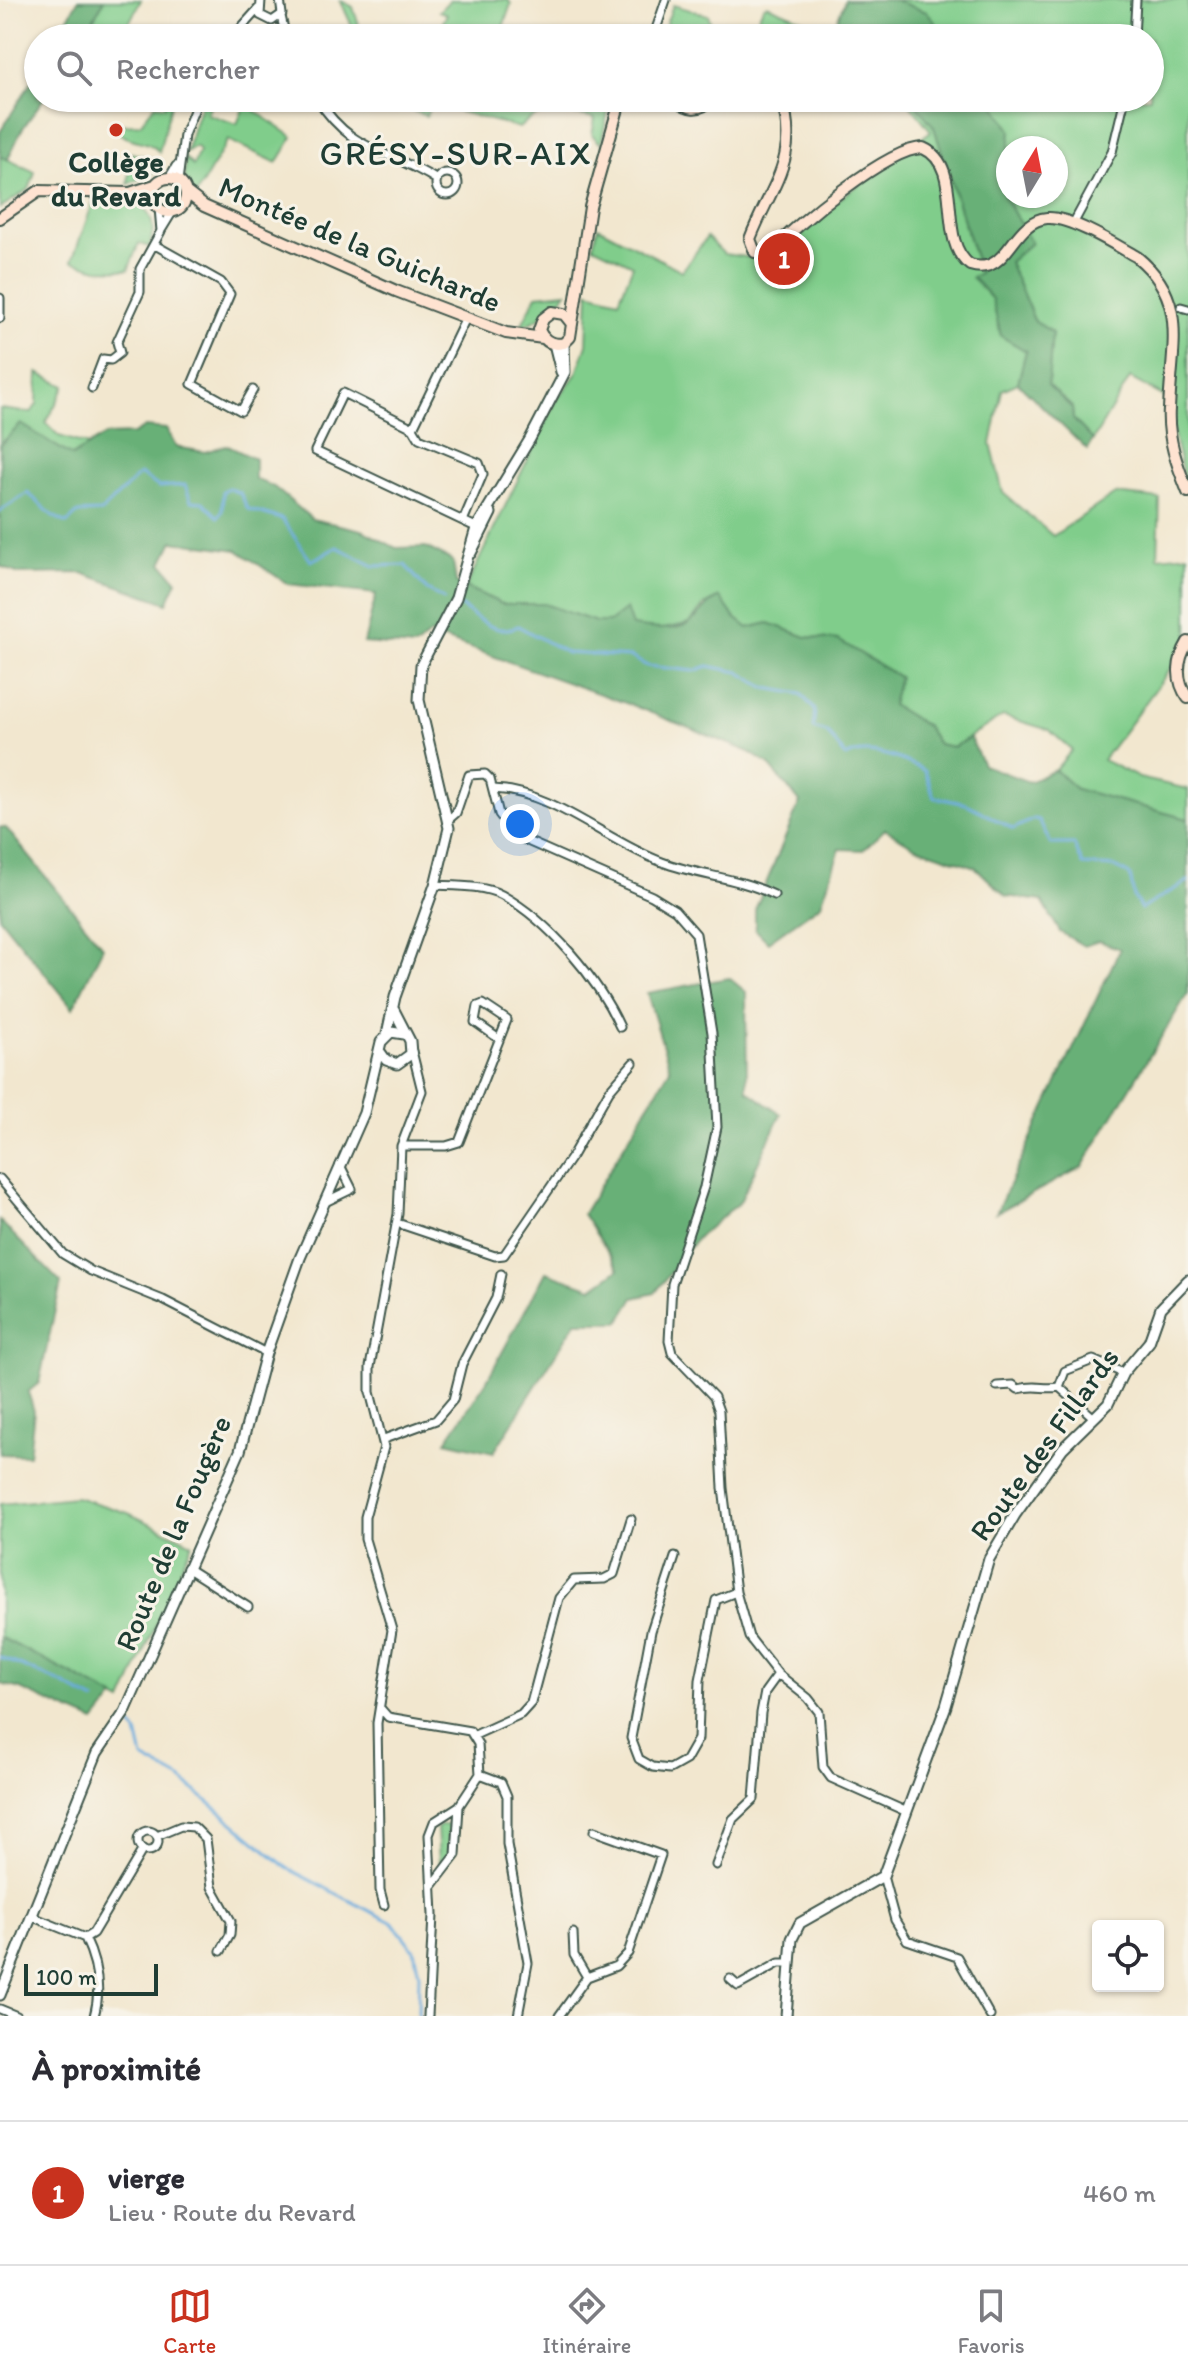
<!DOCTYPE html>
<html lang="fr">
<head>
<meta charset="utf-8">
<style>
	:root { --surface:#fff; --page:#f7f7f7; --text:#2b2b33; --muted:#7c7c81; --line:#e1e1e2; --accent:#c8321e }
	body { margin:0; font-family:Itim,sans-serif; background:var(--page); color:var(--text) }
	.controls { position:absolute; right:24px; bottom:24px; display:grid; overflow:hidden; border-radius:8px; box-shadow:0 2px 6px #0004 }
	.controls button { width:72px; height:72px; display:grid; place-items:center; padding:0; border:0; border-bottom:2px solid var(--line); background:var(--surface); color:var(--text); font:40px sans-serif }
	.compass { position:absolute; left:996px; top:136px; width:72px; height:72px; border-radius:50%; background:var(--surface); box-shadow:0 2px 6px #0004; rotate:10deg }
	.scale { position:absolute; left:24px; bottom:20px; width:134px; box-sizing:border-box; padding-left:8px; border:4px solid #1f3d34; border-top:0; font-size:22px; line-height:28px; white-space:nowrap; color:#1f3d34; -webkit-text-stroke:6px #f7f3e8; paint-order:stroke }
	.you { position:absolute; left:520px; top:824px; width:28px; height:28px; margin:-20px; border:6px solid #fff; border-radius:50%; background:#1a73e8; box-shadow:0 0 0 12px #1a73e833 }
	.badge { display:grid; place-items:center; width:52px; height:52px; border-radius:50%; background:var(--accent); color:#fff; font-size:26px; font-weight:700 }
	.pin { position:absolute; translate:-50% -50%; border:4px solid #fff; box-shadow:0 2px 8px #0006 }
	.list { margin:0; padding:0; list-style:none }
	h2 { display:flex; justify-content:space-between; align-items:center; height:104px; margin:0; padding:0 32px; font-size:34px }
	h2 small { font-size:26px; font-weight:400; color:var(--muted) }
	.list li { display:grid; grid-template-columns:52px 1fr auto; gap:24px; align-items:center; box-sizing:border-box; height:144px; padding:0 32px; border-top:2px solid var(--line) }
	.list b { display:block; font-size:30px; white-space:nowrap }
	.list p { margin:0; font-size:26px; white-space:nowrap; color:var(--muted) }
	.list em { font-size:26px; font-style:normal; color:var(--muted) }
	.icon { flex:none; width:44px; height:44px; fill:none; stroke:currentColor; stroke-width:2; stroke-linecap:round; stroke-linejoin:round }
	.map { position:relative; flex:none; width:1188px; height:2016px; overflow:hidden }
	.search { position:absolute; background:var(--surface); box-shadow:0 2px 6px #0004; left:24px; right:24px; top:24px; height:88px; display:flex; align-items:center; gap:20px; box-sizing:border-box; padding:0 28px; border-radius:44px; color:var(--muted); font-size:30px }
	.sheet { height:248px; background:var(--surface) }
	nav { display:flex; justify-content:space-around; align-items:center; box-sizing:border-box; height:112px; border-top:2px solid var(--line); background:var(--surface); font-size:22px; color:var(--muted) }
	nav a { display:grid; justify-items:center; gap:4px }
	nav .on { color:var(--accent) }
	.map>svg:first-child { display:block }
	.green { fill:#80cd8b; stroke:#508560; stroke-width:2 }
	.forest { fill:#68b077; stroke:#447656; stroke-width:2 }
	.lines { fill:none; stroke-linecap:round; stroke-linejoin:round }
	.stream { stroke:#69abdd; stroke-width:3 }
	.minor-casing { stroke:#3f564b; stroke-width:11 }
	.tertiary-casing { stroke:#3f564b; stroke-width:13 }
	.secondary-casing { stroke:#3f564b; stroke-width:14 }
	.minor { stroke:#fff; stroke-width:7 }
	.tertiary { stroke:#fff; stroke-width:9 }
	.secondary { stroke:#fee3d1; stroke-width:10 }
	.poi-dot { fill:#c8321e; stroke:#f7f3e8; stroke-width:3 }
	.labels { text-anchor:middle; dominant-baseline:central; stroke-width:6; stroke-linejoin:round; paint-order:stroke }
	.poi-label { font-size:30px; font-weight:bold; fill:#1f3d34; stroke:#f7f3e8 }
	.street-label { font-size:30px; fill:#1f3d34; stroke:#f7f3e8 }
	.quarter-label { font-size:34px; letter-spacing:2px; fill:#1f3d34; stroke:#f7f3e8 }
</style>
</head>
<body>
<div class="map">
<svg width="1188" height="2016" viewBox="0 0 1188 2016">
	<rect width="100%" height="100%" fill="#f7f3e8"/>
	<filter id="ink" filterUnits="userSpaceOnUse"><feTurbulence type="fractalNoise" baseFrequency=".0125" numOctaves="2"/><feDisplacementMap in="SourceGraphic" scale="16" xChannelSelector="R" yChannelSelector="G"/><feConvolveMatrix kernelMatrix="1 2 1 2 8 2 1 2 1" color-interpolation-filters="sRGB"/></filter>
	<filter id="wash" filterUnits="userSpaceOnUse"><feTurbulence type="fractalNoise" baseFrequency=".006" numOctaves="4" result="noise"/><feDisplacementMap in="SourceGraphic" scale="32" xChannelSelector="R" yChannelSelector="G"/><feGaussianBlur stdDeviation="1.8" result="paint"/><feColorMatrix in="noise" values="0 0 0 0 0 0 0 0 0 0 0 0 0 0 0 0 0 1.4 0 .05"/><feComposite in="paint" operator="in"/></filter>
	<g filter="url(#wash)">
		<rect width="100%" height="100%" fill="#f2e7cf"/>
		<path class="green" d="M104,0H141L121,38H83Z
			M340,0L353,7L363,38H338L353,28Z
			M450,0H508L511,4L502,30L520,38H435L447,14L439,11Z
			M894,0H1188V496L1165,397L1130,378L1093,440L1073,419L1072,407L1048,385L1052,333L1034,320L1009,262L1031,243L1004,196L1008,155V196H1056V148H1009L1011,130L990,98H1150V38H947L927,12Z
			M673,5L708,15L711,24L744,38H667L662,35Z
			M767,5L826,29L822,38H750L763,7Z
			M203,98H213L207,114L237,124L246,102L256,106L255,111L293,137L277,163L228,140L196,195L191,193L185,182V158L193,166L199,151L196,146L186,152Z
			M380,98H415L429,103L426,98H611L601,144L592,135L595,118C566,112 541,105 519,128L431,104L426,116Z
			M905,98H911L934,127L980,274L972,278L992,299L1001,336L1026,351L1018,383L1002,390L991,444L1003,493L1053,536L1115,494L1160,499L1158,557L1188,554V645L1103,760L1139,778L1188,789V819L1075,789L1055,770L1072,750L1049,730L1003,716L953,747L938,744L926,726L892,705L899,677L838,640L806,637L769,623L748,628L734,617L720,597L704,605L690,623L659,630L596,622L544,604H502L466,587L556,401L577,373L587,344L589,292L619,300L633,265L593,246L598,227L682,271L707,237L724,254L769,260L810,221L931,131Z
			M169,99L172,101L159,152C148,138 131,144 118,132L119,125L140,124L155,105L165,106Z
			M131,153L151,158L156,171L128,184Z
			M0,156L35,172L29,189L0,208Z
			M95,197L139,201C153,217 156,227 149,247L139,243L128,270L97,269L72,261Z
			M567,292C557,307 539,321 521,326L537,295Z
			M38,373L65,386L46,423L59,436L89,445L72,456L21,424L0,445V409L31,413L37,404Z
			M76,1497L128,1513L192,1543L122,1702L0,1637V1504Z
			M442,1825H448L450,1858L439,1862L437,1828Z"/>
		<path class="forest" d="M78,0H104L83,38H57Z
			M845,0H894L927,12L947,38H846L834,29Z
			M38,71V98H44L21,131L8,159L0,157V132Z
			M911,98H990L1011,130L1004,196L1031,243L1009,262L1034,320L1052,333L1048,385L1072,408L1073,419L1093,440L1087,450L1018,383L1026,351L1001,336L992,299L972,277L980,273L934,127Z
			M21,424L72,456L105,435L133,434L145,427L166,429L176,447L205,452L226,445L255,459V479L274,487L312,519L362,530L396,548L426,547L453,561L456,583L502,604H544L596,622H609L626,609L632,626C649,628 675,633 691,622C704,613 702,606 720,597L734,617L748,628L769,623L806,637L838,640L899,677L892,705L926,726L938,744L953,747L970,738L983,765L1029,782L1055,770L1076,789L1188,819V993L1082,1167L996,1213L1120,949L1099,941L1084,946L1060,932L1042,901L1006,896L975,867L914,846L885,829L863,850L840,849L821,904L768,942L755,929V910L800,802L768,764L747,751L634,706L430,634L415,647L364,643L376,594L288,584L237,550L173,541L162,563L177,581L167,603L82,573L19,574L0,566V445Z
			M0,827L6,828L103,947L73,1008L0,918Z
			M729,978L746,992L747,1090L781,1114L740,1202L697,1238L655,1293L634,1298L619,1322H576L494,1452L446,1441L486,1382L546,1272L592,1288L619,1269L583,1214L670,1069L647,993Z
			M0,1221L61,1283L39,1383L28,1392L34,1411L29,1455L0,1454Z
			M0,1637L115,1697L95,1722L18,1688L0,1684Z"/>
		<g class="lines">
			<path class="stream" d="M0,511L28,493L53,516L67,523L78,513L101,512L140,474L159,487L185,485L191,501L203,502L218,517L222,511L223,491L228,488L240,493L248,509L282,519L311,561L337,547L374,566L405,565L427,590L444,599
				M460,606C479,619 496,637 518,626L567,653L631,657L647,666L694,671L708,666L739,672L766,688L801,694L815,710L813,728L827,732L846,757C868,744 905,760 925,771L934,797L967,804L1013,829L1034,819L1039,820L1051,844H1074L1083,865L1115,867L1130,875L1134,897L1141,909L1188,881
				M0,1657L57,1681L95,1701
				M131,1726L137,1732L143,1758L181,1779L287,1868L393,1923L414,1950L419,1974L418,2016"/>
		</g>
	</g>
	<g filter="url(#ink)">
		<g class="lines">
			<defs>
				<path id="minor" d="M261,0L260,15L272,21L282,14L280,0
					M281,16L286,38
					M232,38L258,9
					M653,38L666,0
					M1134,38L1136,0
					M317,98C351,153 388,149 437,180
					M436 184a11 11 0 1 1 22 0a11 11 0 1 1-22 0Z
					M169,178L176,166
					M178,181L184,135L199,98
					M1073,224L1112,152L1125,98
					M162,229L173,211
					M155,245L221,282L230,294L192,384L241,411L253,390
					M0,298V318
					M1181,307L1188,309
					M466,318L413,428L343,393L315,451L480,529
					M92,388L103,359L111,360L120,353L117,342L140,292V269L161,231L159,208
					M413,428L419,438L479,463L483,474L463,521
					M493,789C554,791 605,841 662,862C699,876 738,877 774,895
					M449,819L456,813L469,775L485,774L490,779L499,814L516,836L652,896L675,910L696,934L712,1033L717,1127L704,1187L672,1284L669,1341L672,1353L714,1397L719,1411L723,1488L736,1592L749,1637L778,1674L808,1698L819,1712L823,1767L831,1778L905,1811
					M435,885C455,886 483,885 502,895C549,921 598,979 620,1027
					M401,1146H446L459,1142L507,1020L483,1004L478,1006L475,1022L499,1039
					M0,1179L63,1254L91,1271L163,1300L266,1353
					M325,1202L352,1189L340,1165
					M397,1223L495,1256L504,1255L572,1156L609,1091L633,1063
					M997,1386L1013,1385L1018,1389C1038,1384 1043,1390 1059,1387
					M1093,1417L1059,1387L1065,1371L1093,1360L1123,1373
					M384,1439L436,1420L453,1400L462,1364L496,1298L501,1274
					M675,1557L651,1631L631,1738L639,1759L653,1767L670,1769L686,1760L698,1739L700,1680L716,1600L736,1592
					M187,1568L248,1607
					M381,1709L388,1717L470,1731L478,1744L480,1774
					M475,1735L521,1714L531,1703L559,1598L574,1580L604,1579L614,1574L631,1519
					M480,1774L501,1782L507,1796V1844L528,1963L518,2016
					M138 1841a10 10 0 1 1 20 0a10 10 0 1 1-20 0Z
					M157,1836L181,1826L194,1827L206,1839L212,1887L231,1921L230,1935L221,1951
					M716,1865L733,1819L754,1799L761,1713L765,1692L778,1674
					M883,1876L895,1920L907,1940L957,1957L990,2016
					M433,1885L456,1855L459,1806L480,1774
					M384,1905L380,1890L377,1723L392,1630L365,1539V1517L384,1447L370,1392V1367L398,1214L401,1146L422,1091L412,1051
					M33,1917L85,1938
					M573,1933L574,1955L587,1977
					M85,1938L93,1933L143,1849
					M85,1938C97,1963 102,1988 94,2016
					M730,1979L738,1986L779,1963H789
					M0,2009L17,2016
					M428,2016L433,1915L429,1835L434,1822L459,1806
					M559,2016L587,1977L616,1966L628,1953L661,1855L594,1831"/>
				<path id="tertiary" d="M554,344L561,372
					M471,553L491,513
					M387,1034L395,997L435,885L449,828L419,700L421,665L456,598L476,528L530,439L565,372L564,343
					M381,1053L386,1060L397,1064L411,1054L410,1041L394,1010
					M0,1995L97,1753L125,1712L240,1451L266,1353L300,1258L364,1113L381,1042L391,1032L404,1034
					M786,2016L792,1939L800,1923L883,1876L946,1706L989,1559L1015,1515L1063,1448L1108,1404L1123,1373L1149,1342L1161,1308L1188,1280"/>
				<path id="secondary" d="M673,98C688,109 699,113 713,98
					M781,98C801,158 770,187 750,239L755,252H771C795,225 888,148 923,148C966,167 935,240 970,265C1009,277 1011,221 1047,218C1070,216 1116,245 1137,257C1188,299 1172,342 1169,409C1167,438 1177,465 1188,492
					M152 195a17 17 0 1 1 34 0a17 17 0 1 1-34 0Z
					M186,192L204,206L396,291L506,333L543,338
					M0,218L39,191L130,193L155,185
					M572,324L564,314L552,312L543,319L539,330C544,341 552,346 564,343L570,337L590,207L621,98
					M1188,642C1177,660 1175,680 1188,698"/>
			</defs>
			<use href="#minor" class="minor-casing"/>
			<use href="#tertiary" class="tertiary-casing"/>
			<use href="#secondary" class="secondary-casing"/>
			<use href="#minor" class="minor"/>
			<use href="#tertiary" class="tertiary"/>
			<use href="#secondary" class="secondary"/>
		</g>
	</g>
	<circle class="poi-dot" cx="116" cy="130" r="8"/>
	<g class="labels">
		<g class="poi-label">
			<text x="116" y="161">Collège<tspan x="116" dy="34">du Revard</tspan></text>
		</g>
		<g class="street-label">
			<text transform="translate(360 244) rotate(23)">Montée de la Guicharde</text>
			<text transform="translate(1044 1444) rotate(-54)">Route des Fillards</text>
			<text transform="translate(173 1533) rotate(-67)">Route de la Fougère</text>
		</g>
		<g class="quarter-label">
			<text x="456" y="153">GRÉSY-SUR-AIX</text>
		</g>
	</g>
</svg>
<div class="controls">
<button><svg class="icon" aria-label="locate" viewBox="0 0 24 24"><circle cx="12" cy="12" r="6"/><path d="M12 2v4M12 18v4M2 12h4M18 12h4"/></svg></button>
</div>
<svg class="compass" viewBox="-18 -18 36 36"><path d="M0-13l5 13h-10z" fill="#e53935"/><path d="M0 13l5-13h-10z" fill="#7c7c81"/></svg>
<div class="scale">100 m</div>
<div class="you"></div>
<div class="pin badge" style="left:784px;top:259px">1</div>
<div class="search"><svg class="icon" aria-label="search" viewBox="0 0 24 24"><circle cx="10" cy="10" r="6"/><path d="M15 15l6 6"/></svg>Rechercher</div>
</div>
<section class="sheet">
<h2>À proximité<small></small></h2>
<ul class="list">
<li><span class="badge">1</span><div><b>vierge</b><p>Lieu · Route du Revard</p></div><em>460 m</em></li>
</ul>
</section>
<nav>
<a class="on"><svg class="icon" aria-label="map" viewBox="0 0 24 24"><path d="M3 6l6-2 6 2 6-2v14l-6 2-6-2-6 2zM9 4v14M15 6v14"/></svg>Carte</a>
<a><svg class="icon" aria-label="directions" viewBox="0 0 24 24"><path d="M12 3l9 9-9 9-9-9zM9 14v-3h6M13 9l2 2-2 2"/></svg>Itinéraire</a>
<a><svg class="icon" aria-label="saved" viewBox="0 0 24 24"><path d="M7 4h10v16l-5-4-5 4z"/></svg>Favoris</a>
</nav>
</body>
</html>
